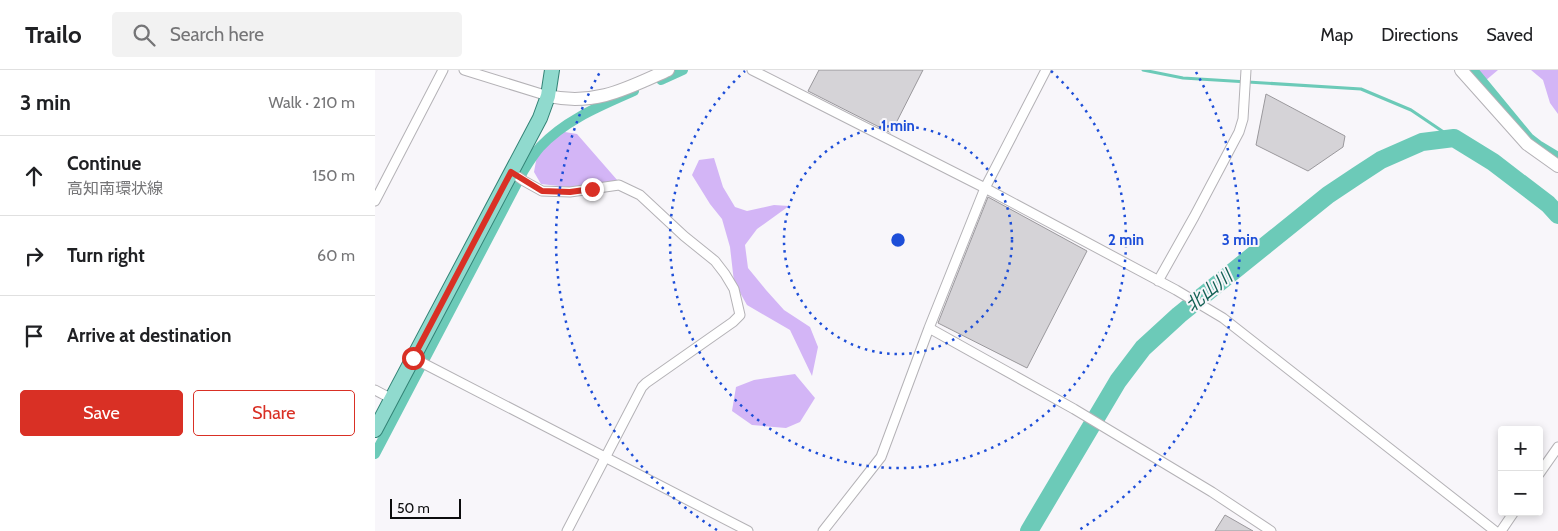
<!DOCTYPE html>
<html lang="en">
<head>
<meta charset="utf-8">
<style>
	:root { --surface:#fff; --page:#f2f2f2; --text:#202124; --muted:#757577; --line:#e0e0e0; --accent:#d93025 }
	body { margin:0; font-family:Cabin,"Noto Sans JP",sans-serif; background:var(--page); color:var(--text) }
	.controls { position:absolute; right:15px; bottom:15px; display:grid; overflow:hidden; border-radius:5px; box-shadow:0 2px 8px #0003 }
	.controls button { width:45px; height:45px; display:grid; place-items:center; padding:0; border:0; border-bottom:1px solid var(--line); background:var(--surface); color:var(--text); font:25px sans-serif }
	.scale { position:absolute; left:15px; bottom:12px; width:71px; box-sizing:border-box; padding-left:5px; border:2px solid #0c0c0d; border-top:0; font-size:14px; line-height:18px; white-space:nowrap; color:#0c0c0d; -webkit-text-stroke:4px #f8f6fa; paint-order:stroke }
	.stop { position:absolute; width:15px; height:15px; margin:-11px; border:4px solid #d93025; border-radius:50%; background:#fff }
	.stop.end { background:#d93025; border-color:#fff; box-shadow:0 1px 5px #0008 }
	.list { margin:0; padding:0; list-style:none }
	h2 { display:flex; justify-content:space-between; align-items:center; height:65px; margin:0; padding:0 20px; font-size:21px }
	h2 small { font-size:16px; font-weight:400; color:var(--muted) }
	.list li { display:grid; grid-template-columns:32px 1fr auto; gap:15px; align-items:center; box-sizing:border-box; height:80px; padding:0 20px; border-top:1px solid var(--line) }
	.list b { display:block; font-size:19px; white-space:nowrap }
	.list p { margin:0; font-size:16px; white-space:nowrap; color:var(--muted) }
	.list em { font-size:16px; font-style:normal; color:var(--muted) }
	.actions { display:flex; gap:10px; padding:15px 20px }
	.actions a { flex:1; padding:11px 0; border:1px solid var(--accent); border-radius:5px; text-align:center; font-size:18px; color:var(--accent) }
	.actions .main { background:var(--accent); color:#fff }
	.icon { flex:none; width:28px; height:28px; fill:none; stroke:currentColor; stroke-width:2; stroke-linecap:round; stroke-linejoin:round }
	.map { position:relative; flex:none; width:1183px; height:461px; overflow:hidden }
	header { display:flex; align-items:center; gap:30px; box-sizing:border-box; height:70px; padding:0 25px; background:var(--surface); border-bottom:1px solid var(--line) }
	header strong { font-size:24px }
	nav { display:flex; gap:28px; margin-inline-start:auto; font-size:18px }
	.search { width:350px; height:45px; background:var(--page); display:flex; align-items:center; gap:12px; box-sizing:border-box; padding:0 18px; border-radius:5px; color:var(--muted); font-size:19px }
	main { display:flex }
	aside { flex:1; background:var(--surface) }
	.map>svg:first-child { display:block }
	.forest { fill:#d3b5f6 }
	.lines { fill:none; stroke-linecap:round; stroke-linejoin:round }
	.stream { stroke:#6ccab8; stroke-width:3 }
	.canal { stroke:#6ccab8; stroke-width:10 }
	.river { stroke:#6ccab8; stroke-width:18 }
	.building { fill:#d5d3d7; stroke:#9a989c }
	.minor-casing { stroke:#b4b2b6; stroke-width:11 }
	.secondary-casing { stroke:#b4b2b6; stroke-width:14 }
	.primary-casing { stroke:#328275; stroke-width:16 }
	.minor { stroke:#fff; stroke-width:9 }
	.secondary { stroke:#fff; stroke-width:12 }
	.primary { stroke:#90dace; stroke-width:14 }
	.route { stroke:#d93025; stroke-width:6 }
	.ring { fill:none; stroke:#1d4ed8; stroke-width:2.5; stroke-dasharray:2.5 5 }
	.labels { text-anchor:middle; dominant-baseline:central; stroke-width:4; stroke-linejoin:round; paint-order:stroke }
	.water-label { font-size:18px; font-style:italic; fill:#126054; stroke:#f8f6fa }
	.centre { fill:#1d4ed8; stroke:#f8f6fa; stroke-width:2.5 }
	.ring-label { font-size:15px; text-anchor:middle; font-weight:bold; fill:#1d4ed8; stroke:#f8f6fa; stroke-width:4; stroke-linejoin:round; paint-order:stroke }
</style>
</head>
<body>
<header>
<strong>Trailo</strong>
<div class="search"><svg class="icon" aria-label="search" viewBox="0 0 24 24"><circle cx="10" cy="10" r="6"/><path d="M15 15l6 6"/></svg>Search here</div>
<nav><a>Map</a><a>Directions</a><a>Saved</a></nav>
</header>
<main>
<aside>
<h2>3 min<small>Walk · 210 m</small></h2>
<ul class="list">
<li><svg class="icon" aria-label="ahead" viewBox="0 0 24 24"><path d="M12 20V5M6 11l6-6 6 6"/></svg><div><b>Continue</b><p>高知南環状線</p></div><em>150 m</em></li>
<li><svg class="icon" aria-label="right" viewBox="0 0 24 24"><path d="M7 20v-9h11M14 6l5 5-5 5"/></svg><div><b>Turn right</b></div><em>60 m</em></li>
<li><svg class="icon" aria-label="arrive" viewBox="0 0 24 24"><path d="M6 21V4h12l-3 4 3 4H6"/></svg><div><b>Arrive at destination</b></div></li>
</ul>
<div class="actions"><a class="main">Save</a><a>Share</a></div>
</aside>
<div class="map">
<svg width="1183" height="461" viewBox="0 0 1183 461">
	<rect width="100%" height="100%" fill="#f8f6fa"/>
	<path class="forest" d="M1098,0H1123L1110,11Z
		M1156,0H1183V44L1175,33L1168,10Z
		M184,61L202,64L243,111L202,118L166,114L159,102L163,80Z
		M339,88L348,117L360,137L372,141L399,135L414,136L382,159L370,175L373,198L391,220L409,240L435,257L443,277L437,306L415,260L372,235L359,212L355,177L347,149L335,134L317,105L324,90Z
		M420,304L440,328L425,352L411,358L377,355L357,341L361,317L379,310Z"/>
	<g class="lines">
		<path class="stream" d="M768,0L808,8L986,19L1036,40L1073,65L1079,68"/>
		<path class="canal" d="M1098,0L1154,68L1163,75L1183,87
			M286,10L308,0
			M0,384L149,100C154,92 159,84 165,77C190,50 225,36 259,21"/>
		<path class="river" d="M654,461L743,311L768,278L804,245L953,125L983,105L1006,90L1047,72L1079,68L1118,92L1173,134L1183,145"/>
	</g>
	<path class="building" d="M444,0H548L516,63L433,21Z
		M891,24L970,66L968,77L933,101L881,75Z
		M613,127L712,181L652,298L563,253Z
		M850,445L878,461H840Z"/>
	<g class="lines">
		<defs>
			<path id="minor" d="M89,0L173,26
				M377,0L610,118L801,220L848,248L1120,461
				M136,102L149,111L167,121L195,122L244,115L265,125L309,166L340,191L350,204L359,219L365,245L358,252L271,313L267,317L192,461
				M0,131L68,0
				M783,211L819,147L864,62L868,49L871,0
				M554,258L699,339L837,422L896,461
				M38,288L373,461
				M0,320L17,329
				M1164,404L1183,377
				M448,461L506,387L554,258L610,118L671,0
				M1126,461L1139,442"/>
			<path id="secondary" d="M1086,0L1152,74L1183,96
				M173,26C220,36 251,19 293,0"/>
			<path id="primary" d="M0,360L165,48L173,26L177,0"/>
		</defs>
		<use href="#minor" class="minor-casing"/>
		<use href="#secondary" class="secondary-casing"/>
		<use href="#primary" class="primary-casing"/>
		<use href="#minor" class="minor"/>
		<use href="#secondary" class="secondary"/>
		<use href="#primary" class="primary"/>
	</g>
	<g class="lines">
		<path class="route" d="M38,288L136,102L167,121L195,122L217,119"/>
	</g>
	<g class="ring">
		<circle cx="523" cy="170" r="114"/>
		<path d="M676 1A228 228 0 1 1 370 1"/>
		<path d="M342 460A342 342 0 0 1 225 2M821 2A342 342 0 0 1 704 460"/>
	</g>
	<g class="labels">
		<g class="water-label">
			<text transform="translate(834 221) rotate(-39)">北山川</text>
		</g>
	</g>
	<circle cx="523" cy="170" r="8" class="centre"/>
	<g class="ring-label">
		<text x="523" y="61">1 min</text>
		<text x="751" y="175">2 min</text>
		<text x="865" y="175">3 min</text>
	</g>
</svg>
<div class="controls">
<button>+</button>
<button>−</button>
</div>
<div class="scale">50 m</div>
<div class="stop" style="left:38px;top:288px"></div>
<div class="stop end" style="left:217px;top:119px"></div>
</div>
</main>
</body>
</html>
